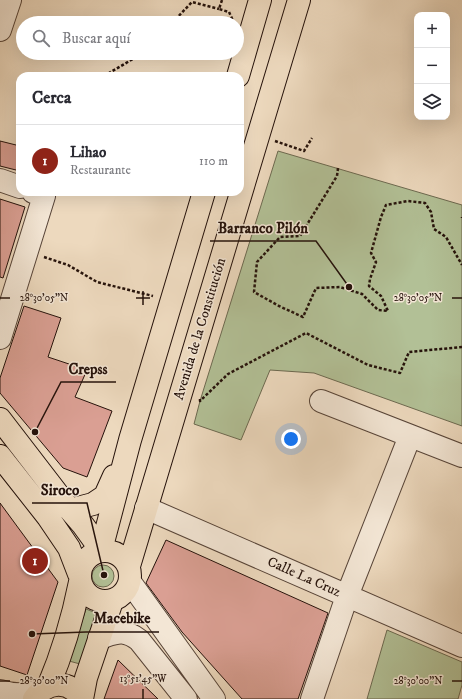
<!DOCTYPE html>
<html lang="es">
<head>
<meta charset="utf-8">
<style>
	:root { --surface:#fff; --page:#f7f7f7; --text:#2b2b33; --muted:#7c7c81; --line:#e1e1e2; --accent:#8f2418 }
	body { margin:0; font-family:"IM FELL DW Pica",serif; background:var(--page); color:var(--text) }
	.controls { position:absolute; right:12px; top:12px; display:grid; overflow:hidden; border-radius:8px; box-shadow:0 4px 16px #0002 }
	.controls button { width:36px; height:36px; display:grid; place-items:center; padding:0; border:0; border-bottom:1px solid var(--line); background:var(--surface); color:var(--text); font:20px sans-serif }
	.you { position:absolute; left:291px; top:439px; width:14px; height:14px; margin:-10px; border:3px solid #fff; border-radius:50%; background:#1a73e8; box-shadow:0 0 0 6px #1a73e833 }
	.badge { display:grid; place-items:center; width:26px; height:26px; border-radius:50%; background:var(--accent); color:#fff; font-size:13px; font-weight:700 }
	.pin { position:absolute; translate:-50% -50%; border:2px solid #fff; box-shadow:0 1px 4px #0006 }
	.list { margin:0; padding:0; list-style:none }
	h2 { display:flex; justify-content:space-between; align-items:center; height:52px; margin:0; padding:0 16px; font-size:17px }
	h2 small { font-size:13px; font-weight:400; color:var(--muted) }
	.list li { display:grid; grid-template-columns:26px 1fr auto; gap:12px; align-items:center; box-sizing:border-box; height:72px; padding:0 16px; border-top:1px solid var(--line) }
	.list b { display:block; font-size:15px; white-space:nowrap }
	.list p { margin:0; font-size:13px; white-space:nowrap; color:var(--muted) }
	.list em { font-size:13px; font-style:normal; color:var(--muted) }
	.icon { flex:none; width:22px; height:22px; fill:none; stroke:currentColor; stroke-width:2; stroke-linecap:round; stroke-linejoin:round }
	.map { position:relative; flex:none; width:462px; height:699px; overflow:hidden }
	.search { position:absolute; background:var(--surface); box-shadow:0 4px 16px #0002; left:16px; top:16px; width:228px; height:44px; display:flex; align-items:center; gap:10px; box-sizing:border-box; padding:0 14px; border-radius:22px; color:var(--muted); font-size:15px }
	.panel { position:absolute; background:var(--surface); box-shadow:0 4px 16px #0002; left:16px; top:72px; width:228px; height:124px; border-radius:12px }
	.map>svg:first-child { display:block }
	.green { fill:#b2c096; stroke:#6c6950 }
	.building { fill:#da9f93; stroke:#25120b }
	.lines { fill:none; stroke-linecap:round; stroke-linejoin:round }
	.minor-casing { stroke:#574438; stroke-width:24 }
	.major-casing { stroke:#25120b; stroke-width:24 }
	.path { stroke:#25120b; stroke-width:2.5; stroke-dasharray:3 2; stroke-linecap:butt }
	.minor { stroke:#f3e6d5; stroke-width:22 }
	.major { stroke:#edd9be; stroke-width:22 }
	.ticks { fill:none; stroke:#25120b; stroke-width:1.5 }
	.labels { text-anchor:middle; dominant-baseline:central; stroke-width:3; stroke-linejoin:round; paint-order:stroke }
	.street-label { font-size:14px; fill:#25120b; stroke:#f3e6d5 }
	.ticks-label { font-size:10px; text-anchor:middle; fill:#25120b; stroke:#f3e6d5; stroke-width:3; stroke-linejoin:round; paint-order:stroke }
	.leader { fill:none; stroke:#25120b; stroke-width:1.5 }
	.callout-dot { fill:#25120b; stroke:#f3e6d5; stroke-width:1.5 }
	.callout-label { font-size:15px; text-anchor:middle; font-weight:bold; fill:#25120b; stroke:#f3e6d5; stroke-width:3; stroke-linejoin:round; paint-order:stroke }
</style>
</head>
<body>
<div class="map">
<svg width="462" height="699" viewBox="0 0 462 699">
	<rect width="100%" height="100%" fill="#edd9be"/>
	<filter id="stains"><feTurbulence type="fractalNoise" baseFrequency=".005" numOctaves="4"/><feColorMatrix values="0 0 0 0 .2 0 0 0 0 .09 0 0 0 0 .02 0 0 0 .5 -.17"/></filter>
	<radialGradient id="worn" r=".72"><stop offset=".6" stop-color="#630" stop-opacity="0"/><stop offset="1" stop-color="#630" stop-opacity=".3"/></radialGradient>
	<path class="green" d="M278,151L462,205V426L314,373L270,370L241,440L194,424L200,401Z
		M92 576a11 11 0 1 1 22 0a11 11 0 1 1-22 0Z
		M86,609L96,613L80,664L69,661Z
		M387,630L462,662V685L458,699H367Z"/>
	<path class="building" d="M0,141L20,146V171L0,166Z
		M0,199L25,207L3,278L0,277Z
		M24,306L61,318L48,357L87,370L75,397L112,411L87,477L63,468L0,393V378Z
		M0,503L58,582L27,675L0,666Z
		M166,540L328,613L298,699H242L182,632L146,583Z
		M118,660L158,699H104Z"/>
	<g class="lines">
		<defs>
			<path id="minor" d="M0,30L10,0
				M0,180L20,187
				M0,338L44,196L33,192
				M321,401L462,456
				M146,508L462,646
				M130,582L214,699
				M99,638C116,633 123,628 139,640L186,699
				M0,691C16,696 28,695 43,689
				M312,699L347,596L410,436"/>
			<path id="major" d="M238,76L260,0
				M0,419L70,510L83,525L101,550
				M0,456L48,517L69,548L79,574
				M70,510L93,504L105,496L114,476
				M101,550L130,440L204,192
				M80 576a25 25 0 1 1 50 0a25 25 0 1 1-50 0Z
				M129,566L299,0
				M48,687C62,654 73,617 80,582
				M34,699C47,681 69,679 82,699
				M82,699L86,678L112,601"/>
		</defs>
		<use href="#minor" class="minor-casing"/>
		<use href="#major" class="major-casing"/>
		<path class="path" d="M222,0L219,9L229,12L234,23
			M172,23L192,2L219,9
			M104,76L143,53
			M275,141L304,151L312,138
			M338,168L337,176L300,236L280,237L257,262L254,292L279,306L303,317L316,288L340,287L362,294L378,310L388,311L381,296L369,286L370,279L376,262L371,253L381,217L386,205L408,201L425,203L431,212L434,229L446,237L462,265
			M462,217V218
			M44,257L68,265L97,282L153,296
			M200,399V401L228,374L306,333L368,365L400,373L409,352L462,347"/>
		<use href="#minor" class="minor"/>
		<use href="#major" class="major"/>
	</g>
	<path class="ticks" d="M143,291V305M0,298H10M136,298H150M452,298H462M0,681H10M452,681H462M143,689V699"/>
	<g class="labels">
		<g class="street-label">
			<text transform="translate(200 329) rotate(-73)">Avenida de la Constitución</text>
			<text transform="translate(304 577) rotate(24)">Calle La Cruz</text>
		</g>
	</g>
	<g class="ticks-label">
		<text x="44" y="301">28°30'05"N</text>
		<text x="418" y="301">28°30'05"N</text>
		<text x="143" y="682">13°51'45"W</text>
		<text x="44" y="684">28°30'00"N</text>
		<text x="418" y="684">28°30'00"N</text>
	</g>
	<path class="leader" d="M349 287L316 241H210M35 432L61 382H116M104 575L87 503H32M32 634L86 632H159"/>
	<g class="callout-dot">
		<circle cx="349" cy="287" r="4"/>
		<circle cx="35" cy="432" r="4"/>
		<circle cx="104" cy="575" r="4"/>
		<circle cx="32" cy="634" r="4"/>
	</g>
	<g class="callout-label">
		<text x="263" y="233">Barranco Pilón</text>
		<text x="88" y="374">Crepss</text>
		<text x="60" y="495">Siroco</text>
		<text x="122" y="623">Macebike</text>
	</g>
	<rect width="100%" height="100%" filter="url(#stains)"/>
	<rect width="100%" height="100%" fill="url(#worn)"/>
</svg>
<div class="controls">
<button>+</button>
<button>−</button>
<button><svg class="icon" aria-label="layers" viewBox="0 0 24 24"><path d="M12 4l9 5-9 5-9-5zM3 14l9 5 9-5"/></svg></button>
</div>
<div class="you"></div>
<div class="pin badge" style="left:35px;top:561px">1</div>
<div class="search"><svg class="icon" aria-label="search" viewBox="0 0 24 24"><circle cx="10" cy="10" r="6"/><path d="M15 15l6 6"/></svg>Buscar aquí</div>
<section class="panel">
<h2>Cerca<small></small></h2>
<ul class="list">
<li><span class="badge">1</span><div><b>Lihao</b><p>Restaurante</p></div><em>110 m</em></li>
</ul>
</section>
</div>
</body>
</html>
